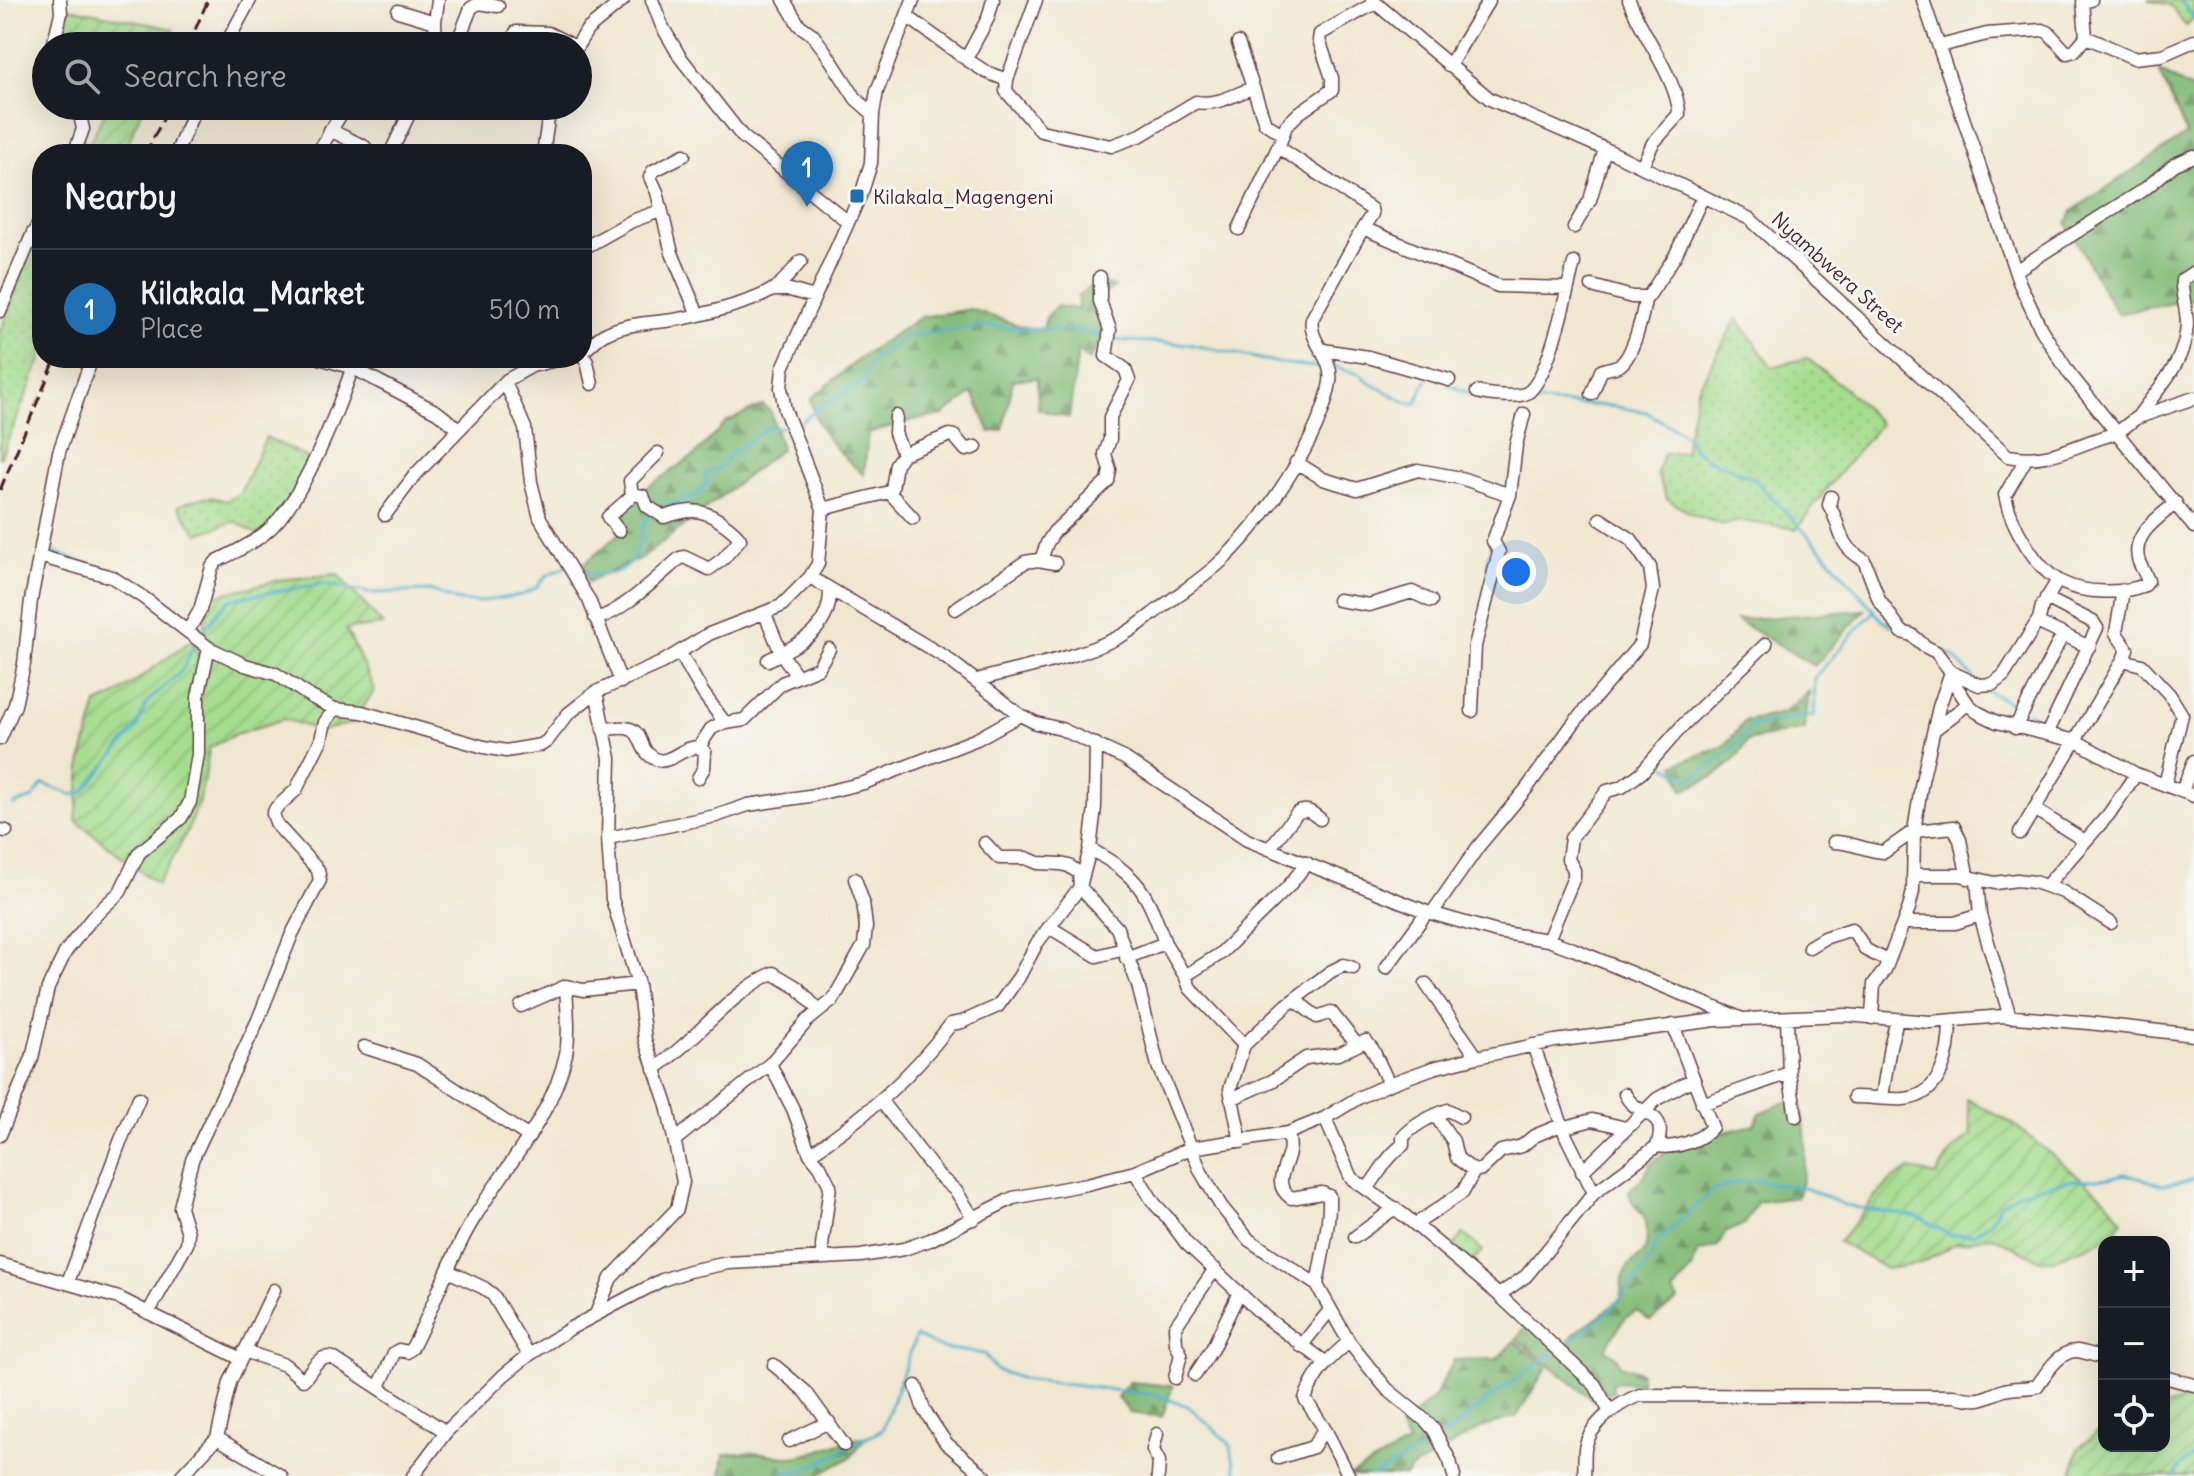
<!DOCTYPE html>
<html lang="en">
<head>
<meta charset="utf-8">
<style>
	:root { --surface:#171b24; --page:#20242c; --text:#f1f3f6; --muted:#9ea1a6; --line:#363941; --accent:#1f6fb2 }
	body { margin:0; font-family:Delius,sans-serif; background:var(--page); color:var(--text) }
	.controls { position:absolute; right:24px; bottom:24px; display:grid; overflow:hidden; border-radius:16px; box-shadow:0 8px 32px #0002 }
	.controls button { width:72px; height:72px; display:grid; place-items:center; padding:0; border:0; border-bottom:2px solid var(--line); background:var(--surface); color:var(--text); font:40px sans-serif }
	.you { position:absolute; left:1516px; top:572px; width:28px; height:28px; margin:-20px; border:6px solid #fff; border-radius:50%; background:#1a73e8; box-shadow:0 0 0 12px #1a73e833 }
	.badge { display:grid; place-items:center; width:52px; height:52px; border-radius:50%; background:var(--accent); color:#fff; font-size:26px; font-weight:700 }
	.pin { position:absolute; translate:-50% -66px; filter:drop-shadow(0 2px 4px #0008) }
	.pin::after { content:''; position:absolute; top:42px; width:28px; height:24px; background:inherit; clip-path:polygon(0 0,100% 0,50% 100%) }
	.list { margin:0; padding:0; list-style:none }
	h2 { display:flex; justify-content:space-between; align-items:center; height:104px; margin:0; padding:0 32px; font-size:34px }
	h2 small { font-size:26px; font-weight:400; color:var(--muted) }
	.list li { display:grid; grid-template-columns:52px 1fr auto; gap:24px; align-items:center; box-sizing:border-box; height:120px; padding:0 32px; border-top:2px solid var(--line) }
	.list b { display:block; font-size:30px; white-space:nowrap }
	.list p { margin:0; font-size:26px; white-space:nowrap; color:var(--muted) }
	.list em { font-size:26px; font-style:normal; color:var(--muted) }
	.icon { flex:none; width:44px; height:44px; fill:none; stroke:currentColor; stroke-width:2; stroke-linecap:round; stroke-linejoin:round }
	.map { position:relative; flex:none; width:2194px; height:1476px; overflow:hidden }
	.search { position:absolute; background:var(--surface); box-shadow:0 8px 32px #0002; left:32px; top:32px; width:560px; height:88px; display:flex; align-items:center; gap:20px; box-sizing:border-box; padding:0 28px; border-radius:44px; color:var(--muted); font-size:30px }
	.panel { position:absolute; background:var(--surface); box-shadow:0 8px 32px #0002; left:32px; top:144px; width:560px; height:224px; border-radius:32px }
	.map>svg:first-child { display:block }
	.grass { fill:url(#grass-dots); stroke:#787e5c; stroke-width:2 }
	.forest { fill:url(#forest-firs); stroke:#676e52; stroke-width:2 }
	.garden { fill:url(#garden-furrows); stroke:#787e5c; stroke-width:2 }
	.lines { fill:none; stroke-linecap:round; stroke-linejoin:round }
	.stream { stroke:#4fb2ce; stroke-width:3 }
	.minor-casing { stroke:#633d44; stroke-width:15 }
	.minor { stroke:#fff; stroke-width:12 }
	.rail { stroke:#4a1f2b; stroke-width:3; stroke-dasharray:12 6; stroke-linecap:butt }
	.poi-dot { fill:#1f6fb2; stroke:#f6f6f2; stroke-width:3 }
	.labels { text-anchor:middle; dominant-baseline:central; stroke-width:6; stroke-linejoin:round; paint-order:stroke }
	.poi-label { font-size:20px; fill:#4a1f2b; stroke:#f6f6f2; text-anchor:start }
	.street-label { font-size:20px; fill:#4a1f2b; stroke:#f6f6f2 }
</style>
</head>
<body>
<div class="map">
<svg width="2194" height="1476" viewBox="0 0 2194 1476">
	<defs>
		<pattern id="grass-dots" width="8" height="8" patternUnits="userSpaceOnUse" patternTransform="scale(2)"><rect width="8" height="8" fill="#a5dd8e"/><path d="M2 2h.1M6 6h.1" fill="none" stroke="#90bd7b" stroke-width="1.8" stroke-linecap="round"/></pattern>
		<pattern id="forest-firs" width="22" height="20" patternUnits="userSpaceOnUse" patternTransform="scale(2)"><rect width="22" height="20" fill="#84bc79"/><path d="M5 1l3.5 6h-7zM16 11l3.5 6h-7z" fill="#6e9863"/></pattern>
		<pattern id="garden-furrows" width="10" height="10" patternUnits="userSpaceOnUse" patternTransform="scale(2)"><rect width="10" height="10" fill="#a5dd8e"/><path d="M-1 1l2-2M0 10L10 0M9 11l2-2" fill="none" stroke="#90bd7b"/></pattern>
	</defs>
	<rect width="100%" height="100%" fill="#f6f6f2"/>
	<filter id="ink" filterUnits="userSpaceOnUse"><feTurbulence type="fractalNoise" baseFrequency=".0125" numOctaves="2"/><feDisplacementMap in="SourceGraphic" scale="16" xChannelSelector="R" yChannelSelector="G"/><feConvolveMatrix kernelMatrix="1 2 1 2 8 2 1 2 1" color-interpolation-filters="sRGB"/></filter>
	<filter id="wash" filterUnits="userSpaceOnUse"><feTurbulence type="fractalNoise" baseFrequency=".006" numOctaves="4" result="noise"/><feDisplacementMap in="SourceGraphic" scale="32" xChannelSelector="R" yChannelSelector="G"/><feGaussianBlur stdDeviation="1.8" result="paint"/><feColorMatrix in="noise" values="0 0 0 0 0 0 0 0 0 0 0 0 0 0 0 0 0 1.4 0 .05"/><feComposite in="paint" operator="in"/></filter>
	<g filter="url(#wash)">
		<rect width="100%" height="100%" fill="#f0e7d0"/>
		<path class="grass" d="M2148,0H2194V17L2186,26L2170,5Z
			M42,230V357L0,459V331L34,243Z
			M1737,318L1772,367L1807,358L1854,396L1880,424L1824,492L1797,529L1740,521L1724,525L1694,515L1667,499L1657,474L1663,454L1684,452L1697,390Z
			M266,437L316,462L290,508L258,535L235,521L198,534L178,506C194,499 208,493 226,501L240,493Z
			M1463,1233L1483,1251L1471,1262L1452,1249Z"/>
		<path class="forest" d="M2159,71L2194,90V299L2118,314C2099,286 2085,254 2067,224L2072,211L2187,134Z
			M1099,281L1115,288L1098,296L1102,339L1089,360L1078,351L1069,418L1038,409L1037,378L1013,380L1003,430L990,432L973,393L943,415L917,419L868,433L864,475C843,457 813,429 811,399L866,353L921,317L971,309L1020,326L1043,330L1046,318L1056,306L1078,309V295Z
			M763,405L771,412L781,449L645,556L588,582L584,564L619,534L620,506L696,454L726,422Z
			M1865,610L1814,666L1736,620Z
			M1809,691L1805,729L1747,741C1733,769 1711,779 1683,790L1675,764L1725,746L1745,721L1783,713Z
			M1783,1103H1799C1809,1131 1807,1169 1797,1197L1757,1202L1745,1224L1726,1232L1718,1246L1698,1252L1692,1269L1673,1292L1678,1300L1650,1321L1637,1311L1626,1317L1605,1348L1617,1358L1620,1365L1640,1372L1641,1384L1616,1382L1612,1384L1613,1392L1607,1394L1592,1371L1587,1377L1600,1398L1596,1402L1516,1339L1529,1323L1564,1348L1574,1334L1620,1300C1622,1292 1621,1283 1623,1276C1633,1249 1651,1268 1646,1223C1645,1212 1631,1208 1629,1191L1642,1179L1651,1164L1666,1151L1706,1136L1754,1125L1760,1113Z
			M1514,1341L1547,1367L1517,1416L1481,1428L1412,1469L1405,1476H1349L1408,1443L1400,1427L1435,1396L1454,1360L1497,1359Z
			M1129,1382L1173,1386L1162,1417L1130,1413L1117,1397Z
			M866,1437L851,1457L817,1476H721L724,1454C737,1454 755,1450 768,1454C780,1457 787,1458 799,1456C823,1452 842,1439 866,1437Z"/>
		<path class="garden" d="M69,8L174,29L167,46H61Z
			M108,106H143L124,154H84Z
			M337,574L383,625L346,629L375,690L352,723L321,731L284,719L236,734L209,748C204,802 186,840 157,884L76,821L82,759L97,704L115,696L192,640L199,658L209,597L279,580Z
			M1967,1099L2012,1123L2102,1195L2123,1220L2111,1237L2053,1260H2040L1992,1236L1955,1244L1921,1263L1887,1269L1839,1242L1875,1197L1892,1180L1910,1169L1936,1176L1952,1150L1972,1135Z
			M2194,1397V1476H2071L2078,1449L2104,1427V1446H2164V1407Z"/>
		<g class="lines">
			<path class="stream" d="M2180,0L2194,18
				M1110,340L1188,344L1279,363L1324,368
				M1331,366L1360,374L1368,382L1408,403H1416L1427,380
				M1449,385L1475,396
				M1518,401L1610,406L1646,412L1679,431L1689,438L1694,450L1706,458L1753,478L1821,549L1882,620L1892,626
				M799,423L824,404L862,383L870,362L904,337L981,326L1084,331L1103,338
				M659,507L696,496L706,484L705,475L724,465L728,456L767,428L789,427
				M45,549L90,565
				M579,572C598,578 626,576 635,555C641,541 640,527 650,514
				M200,636L220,609L230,600L248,596L323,584L370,593L432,591L459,601L478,602L522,595L536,588L546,576L565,567
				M1941,651L1953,656L1972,676
				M1986,690L2021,709
				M2028,712L2049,724
				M1665,765L1689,780L1728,753L1752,726L1814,715L1815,677C1835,655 1853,632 1874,612
				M13,805L33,798L43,784L73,795L83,792L137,727L147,702L182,671L196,642
				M1561,1348L1610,1310L1637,1279L1649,1262L1656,1243L1712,1191L1734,1183L1758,1181L1808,1189L1847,1206L1918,1217L1950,1235L1974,1234L1991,1222L1999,1205L2020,1192L2065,1181L2110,1178L2124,1174L2164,1185L2194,1179
				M1443,1437L1488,1399L1554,1352
				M772,1476L810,1468L882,1430L916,1336L941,1348L984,1354L996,1370L1022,1379L1155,1395L1188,1406L1230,1444L1237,1476
				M1373,1476L1436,1441
				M2175,1476L2178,1469L2194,1454"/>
		</g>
	</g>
	<g filter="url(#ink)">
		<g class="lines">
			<defs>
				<path id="minor" d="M652,0L662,26L680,57L742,136L847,221
					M784,0L799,25L812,34L825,51L856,99L873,114
					M993,0L988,18L966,59L986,72L1007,80
					M1036,0L1007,80L1006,91L1041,131L1111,146L1141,135L1196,102C1216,106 1234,95 1252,88
					M1372,0L1490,99L1605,149L1750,219L2008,456C2053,464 2076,443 2117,433L2194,527
					M1629,0C1641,33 1679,82 1679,114L1653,143L1642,166
					M1923,0L2019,282L2041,329L2069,373L2117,433L2136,418L2194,398
					M398,11L435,22
					M908,17L966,59
					M516,32L548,33L574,46
					M2086,37L2083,2L2091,0
					M1238,43L1265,123L1282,134
					M53,46L61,13L60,0
					M225,46L250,0
					M436,46L435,22L438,0
					M456,46L471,8L479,3L498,6
					M577,46L587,30L623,0
					M1940,46L1987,34L2042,30L2048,32L2067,53L2074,51L2086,37L2134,58L2162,55L2194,41
					M1449,66L1489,0
					M330,130L365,147
					M1278,147L1371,209L1372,214L1363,228L1498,286L1568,288
					M74,154L83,129L78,106
					M176,154L196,106
					M317,154L344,109
					M390,154L413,106
					M543,154L550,106
					M684,155L653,171L650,177L657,192L672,253L698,315
					M1574,227L1590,200L1605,149
					M1239,229L1280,143L1286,126L1299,113L1332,90V78L1319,40L1320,34L1375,3
					M582,249L632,221L660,211
					M2015,271L2146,188L2175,164L2194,156
					M1592,286L1632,297H1648L1675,256L1703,196
					M774,290H790L814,297
					M0,311L33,233L42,219
					M1323,350L1368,357L1449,380
					M582,352C591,346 597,337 607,333C628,323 651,323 674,320C698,316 757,302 775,288C785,281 793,270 801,261
					M582,354L587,362L592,384
					M320,358L353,368L437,412L459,429
					M505,382L525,428L531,482L540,518L589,600L621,682
					M1477,392C1487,395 1518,398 1527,393C1549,380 1567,289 1574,263
					M1592,394L1601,371C1606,368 1615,368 1620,365C1633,356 1644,313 1645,297
					M896,416L895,433L903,454
					M2137,418C2159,386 2185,365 2187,324C2187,309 2181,295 2182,280L2194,272
					M2026,459L2005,495C2010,523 2036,570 2063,583C2085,594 2122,594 2145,585L2148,581C2146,575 2142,569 2139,562C2130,535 2158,518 2176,503
					M1296,462L1323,479L1357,489L1418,470L1461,478L1510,495
					M889,492L913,518
					M632,495L630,481L658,453
					M1831,497L1829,505C1843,529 1836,545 1864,560L1879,600L1902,632L1912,635L1926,647L1936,652L1951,672L1979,685L1993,684L2004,675L2039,619L2042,606L2058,580
					M823,509L889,492L892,489L896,464L903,454L950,435L954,436L966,450L976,447
					M385,515L415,475L507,380L532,366L565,358
					M39,556L112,577L144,598L209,648L245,665L276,674L311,697L335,709L362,712L484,747L506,751L541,745L547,741L568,714L596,692
					M1041,560L1047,543L1054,532L1108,481L1110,470L1105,454L1110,439V417L1129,380L1125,369L1106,356L1110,330L1100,301V277
					M810,577L945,657L1020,715L1036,723L1061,729L1124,758L1247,840L1427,912L1497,932L1548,940L1573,949L1740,1018
					M2046,598L2093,622L2097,628L2047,734
					M1338,600L1369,605L1412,592L1431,601
					M955,609L1025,562L1038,560L1055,563
					M765,614L781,653L797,676
					M595,618C616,618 663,572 680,558L684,557L709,569L723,559L740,539C735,531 728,527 720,521C700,507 686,510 664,517L647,506L643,496L634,494L608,517L619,531
					M2037,622L2089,647
					M188,631L200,610L212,567L217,561C233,553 251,545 265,533C303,503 340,404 356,358
					M680,653L703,693L725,723
					M768,660C801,643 831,630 830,589
					M2123,660L2142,665L2169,694L2182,715L2165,785
					M1950,677L1968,704L1977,712L1997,722L2076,741L2136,774L2194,796
					M977,680C1024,667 1074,659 1117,638C1134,630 1148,617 1162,607C1180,593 1199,581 1216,566C1259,529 1322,437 1330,382C1334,357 1308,342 1312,319L1363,228
					M1472,711L1475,646L1499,552L1493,541L1510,495L1516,445L1524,414
					M2015,728L2063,634
					M1935,729L1968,704
					M603,730C654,719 630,750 658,760C669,764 684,746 699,747L705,752L704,768L698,778
					M0,739L15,705L24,664L31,600L59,452L92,358
					M699,747L711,729L720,724L744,720L782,683L818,668L829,649
					M2182,791L2194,761
					M2034,809L2085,841
					M0,830L6,831
					M2020,833L2123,660L2127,649L2116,633L2123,590
					M608,838L716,816L748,805L809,796L864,783L977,739L1020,715
					M1834,842C1852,842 1866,851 1884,852L1914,831L1954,827L1960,840L1968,878
					M985,843L999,858H1026L1038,863L1061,864L1069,866L1079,873L1080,887L1117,928L1138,985L1158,1066L1201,1172L1221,1206L1249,1240L1317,1285L1349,1342L1373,1372L1387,1389L1426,1421L1434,1430L1450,1461L1454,1476
					M1090,849C1140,877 1146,891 1165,943
					M1269,849L1297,813C1307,808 1311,812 1320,819
					M1913,875H1960L1995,883L2017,880L2034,882L2063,892L2111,923
					M1977,881L1980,915L2010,1017
					M2047,885L2109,814L2136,774
					M1432,913L1478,847L1527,788L1573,724L1640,644L1653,589L1650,567L1631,539L1600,519
					M1905,923H1955L1980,915
					M1049,927L1097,956L1124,949
					M1548,940L1574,877V870L1568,859L1571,838L1607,791L1622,787L1641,773L1683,725L1766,644
					M1809,947L1824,938L1852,929L1866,950L1888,961
					M1126,958L1165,943L1183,973L1188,974L1220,954L1288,887L1307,863
					M1386,968L1427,912
					M1185,975L1190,988L1244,1045
					M1426,984L1477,1057
					M1295,1000L1317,1017L1331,1012L1357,1045
					M521,1006L566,986L583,990L638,984
					M1872,1018L1874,984L1885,970L1909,908L1913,891L1914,831L1922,781L1939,707L1951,672
					M1787,1019L1789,1073L1796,1116
					M1533,1045L1566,1136L1594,1193
					M364,1047L417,1064L529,1137
					M770,1064L793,1109L810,1154L820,1166L830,1186L822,1246L823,1258
					M654,1069C696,1041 727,995 773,973L798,988L819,1011
					M1854,1097C1870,1097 1888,1100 1904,1099C1943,1096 1950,1051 1950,1021
					M1882,1097L1890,1046L1897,1020
					M1231,1099L1272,1081L1306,1058L1338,1054L1366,1041L1373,1050L1389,1084
					M881,1101L938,1175L956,1191L974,1219
					M1702,1104L1789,1073
					M1435,1115L1453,1141L1457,1158L1474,1171L1482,1169L1501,1151L1522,1146L1534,1136L1561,1125
					M1325,1118L1351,1178L1405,1216L1499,1295L1595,1385L1610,1412
					M1562,1128L1592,1120L1626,1128
					M1288,1133C1289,1139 1291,1146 1289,1152C1285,1171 1272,1184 1291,1198L1322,1193L1329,1196C1330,1225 1322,1255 1317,1285
					M0,1135L32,1058L48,988L66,951L93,917L120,892L139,853L181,818L190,802L198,754V697L209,648
					M675,1140L770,1064L807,1021L833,1000L864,945L866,927L863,902L855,879
					M1241,1142L1230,1089L1244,1045L1287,1005L1330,972L1344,965L1353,968
					M1657,1146C1675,1149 1701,1141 1712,1127L1673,1025
					M810,1154C868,1114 908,1080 951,1024L962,1022L998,1006L1019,977L1037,943L1080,887L1090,849L1095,807L1096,744
					M1135,1172L1154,1203L1167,1217L1186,1243L1265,1317L1325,1362
					M1582,1172L1657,1099L1693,1079
					M1367,1189C1379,1174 1387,1156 1403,1145V1137C1415,1124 1431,1116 1448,1110L1461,1117
					M1416,1224L1463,1192L1474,1171
					M1355,1237L1395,1208
					M0,1264L119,1298L241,1359
					M448,1271L484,1288L493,1295L529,1355
					M68,1282L120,1142L139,1098
					M1499,1295L1526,1276L1594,1193L1657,1146C1670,1107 1636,1119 1625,1094
					M148,1313L187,1244L188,1233L180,1207L192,1160L258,1020L292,934L320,880L318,870L277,825L273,814L276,808L296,790L321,740L325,722L335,709
					M596,1314L611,1278L677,1209L683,1182L667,1105L645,1040L638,984L612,899L608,838L610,758L596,692L661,663L709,634L781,606L810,577L818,564L823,509L785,410L781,388L783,368L863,189L871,163L873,114L877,91L913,0
					M1301,1346L1330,1310
					M244,1351L285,1365L303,1380C313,1370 317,1354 333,1358L446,1432
					M774,1365L806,1392L844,1445
					M1195,1375L1212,1349L1239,1293
					M2164,1377L2194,1385
					M1175,1378L1181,1354L1176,1344L1175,1327L1215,1269
					M916,1386L924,1410L946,1443L985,1476
					M379,1387L394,1353L399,1350L407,1352L412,1348C434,1307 448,1261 473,1220C505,1166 552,1118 566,1054C570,1032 567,1009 566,986
					M1157,1434L1153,1450L1159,1461L1158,1476
					M217,1438L281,1476
					M789,1441L829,1422
					M1278,1458L1313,1447L1324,1429
					M181,1476L217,1438L230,1382L274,1290
					M413,1476L446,1432L504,1375L529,1355L571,1328L662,1280L689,1271L728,1263L861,1256L904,1249L930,1240L1013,1198L1087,1184L1135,1172L1191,1148L1288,1133L1325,1118L1358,1098L1389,1084L1433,1068L1477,1057L1555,1041L1716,1020L1846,1015L1930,1022L2003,1016L2089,1023L2194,1035
					M1349,1476L1326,1431L1305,1399C1314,1374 1328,1359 1349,1342
					M1584,1476C1585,1467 1584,1458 1585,1449C1589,1424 1618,1403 1640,1395L1953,1396C1983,1402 1977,1400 2004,1390C2015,1387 2026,1389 2037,1386C2046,1373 2060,1350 2077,1351C2086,1352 2095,1356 2104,1358"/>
			</defs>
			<use href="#minor" class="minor-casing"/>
			<use href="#minor" class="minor"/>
			<path class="rail" d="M188,46L208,0
				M145,154L170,106
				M0,490L56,358"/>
		</g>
	</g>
	<rect class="poi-dot" x="849" y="188" width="16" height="16" rx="4"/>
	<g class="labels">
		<g class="poi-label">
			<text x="873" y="196">Kilakala_Magengeni</text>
		</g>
		<g class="street-label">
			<text transform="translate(1838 272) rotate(42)">Nyambwera Street</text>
		</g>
	</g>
</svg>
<div class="controls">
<button>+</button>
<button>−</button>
<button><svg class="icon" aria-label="locate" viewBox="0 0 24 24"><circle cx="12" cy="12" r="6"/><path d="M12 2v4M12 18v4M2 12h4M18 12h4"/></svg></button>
</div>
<div class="you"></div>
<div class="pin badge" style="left:807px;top:207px">1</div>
<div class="search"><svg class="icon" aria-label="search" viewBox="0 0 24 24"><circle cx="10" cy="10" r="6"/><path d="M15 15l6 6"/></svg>Search here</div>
<section class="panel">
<h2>Nearby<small></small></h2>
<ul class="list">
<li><span class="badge">1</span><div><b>Kilakala _Market</b><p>Place</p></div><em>510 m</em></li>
</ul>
</section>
</div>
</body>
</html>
